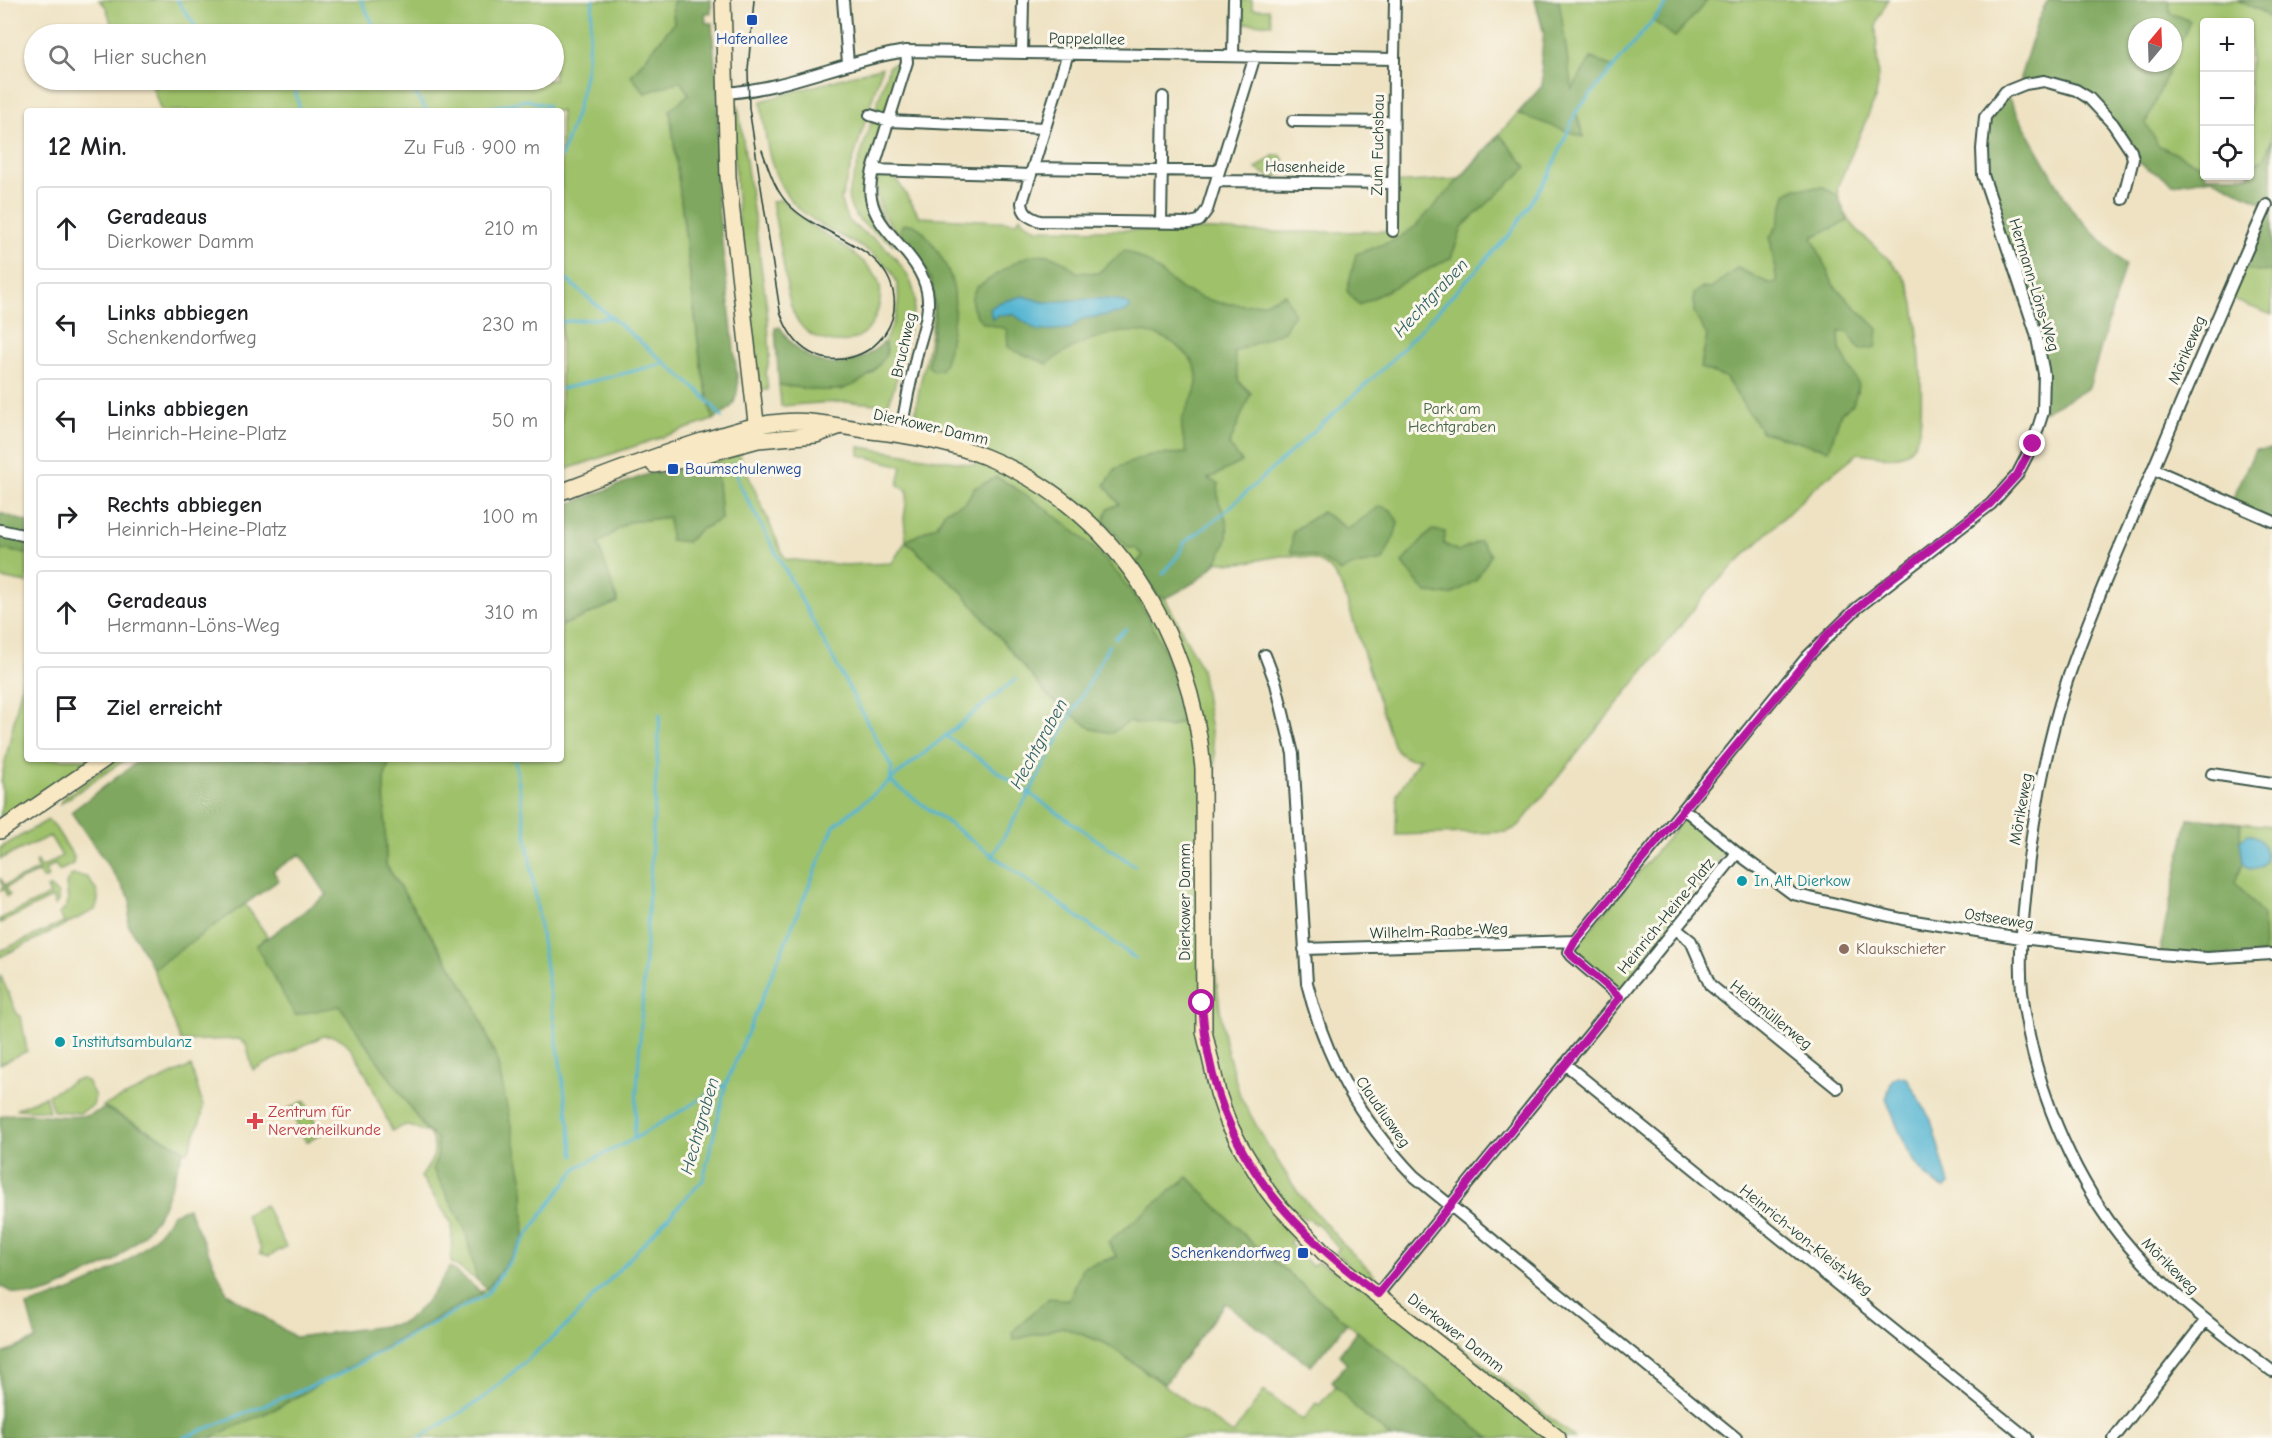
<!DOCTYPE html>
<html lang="de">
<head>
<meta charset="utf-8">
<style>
	:root { --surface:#fff; --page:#f6f6f6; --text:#202124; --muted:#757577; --line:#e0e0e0 }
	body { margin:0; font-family:"Comic Neue",sans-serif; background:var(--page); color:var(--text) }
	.controls { position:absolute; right:18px; top:18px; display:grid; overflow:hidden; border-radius:6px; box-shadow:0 2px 4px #0004 }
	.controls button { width:54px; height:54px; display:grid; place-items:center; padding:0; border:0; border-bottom:2px solid var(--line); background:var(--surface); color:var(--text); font:30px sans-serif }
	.compass { position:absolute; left:2128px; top:18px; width:54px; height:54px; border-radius:50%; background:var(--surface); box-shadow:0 2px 4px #0004; rotate:19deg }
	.stop { position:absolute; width:18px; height:18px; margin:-14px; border:4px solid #b5179e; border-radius:50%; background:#fff }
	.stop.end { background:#b5179e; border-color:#fff; box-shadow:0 2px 6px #0008 }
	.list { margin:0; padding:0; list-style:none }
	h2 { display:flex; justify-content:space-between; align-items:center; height:78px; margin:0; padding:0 24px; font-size:26px }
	h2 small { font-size:20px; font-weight:400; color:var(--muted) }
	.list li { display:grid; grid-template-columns:39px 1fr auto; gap:18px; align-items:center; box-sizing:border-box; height:84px; margin:0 12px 12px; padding:0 12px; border:2px solid var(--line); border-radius:6px }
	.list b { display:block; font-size:22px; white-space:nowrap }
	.list p { margin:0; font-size:20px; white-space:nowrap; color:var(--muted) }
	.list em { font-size:20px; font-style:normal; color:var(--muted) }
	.icon { flex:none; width:33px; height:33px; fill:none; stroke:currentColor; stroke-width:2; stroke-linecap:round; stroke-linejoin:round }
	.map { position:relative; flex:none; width:2272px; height:1438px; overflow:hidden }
	.search { position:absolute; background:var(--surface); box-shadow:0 2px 4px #0004; left:24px; top:24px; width:540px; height:66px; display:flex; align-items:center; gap:15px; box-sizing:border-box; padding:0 21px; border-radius:33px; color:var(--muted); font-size:22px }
	.panel { position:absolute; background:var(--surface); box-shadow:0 2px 4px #0004; left:24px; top:108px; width:540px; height:654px; border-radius:6px }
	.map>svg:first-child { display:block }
	.green { fill:#9fc16a; stroke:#5f7f4f; stroke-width:1.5; fill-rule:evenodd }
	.forest { fill:#7fa75e; stroke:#4f7249; stroke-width:1.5 }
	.water { fill:#54b5d3; stroke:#3a7984; stroke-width:1.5 }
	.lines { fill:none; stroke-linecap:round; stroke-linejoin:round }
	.stream { stroke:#54b5d3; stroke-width:3 }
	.street-casing { stroke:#3e5649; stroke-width:14 }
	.secondary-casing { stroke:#3e5649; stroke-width:18 }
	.street { stroke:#fff; stroke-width:10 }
	.secondary { stroke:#f8e8c3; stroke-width:15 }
	.tram { stroke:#1f3d34; stroke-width:1.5 }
	.route { stroke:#b5179e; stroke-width:8 }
	.transit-dot { fill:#1a4fb4; stroke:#fbf7ec; stroke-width:2 }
	.culture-dot { fill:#0f9aa8; stroke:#fbf7ec; stroke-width:2 }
	.education-dot { fill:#8d6e63; stroke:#fbf7ec; stroke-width:2 }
	.health-dot { fill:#e0444e; stroke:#fbf7ec; stroke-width:2 }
	.labels { text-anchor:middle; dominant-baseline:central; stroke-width:6; stroke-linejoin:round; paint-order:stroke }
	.transit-label { font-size:16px; fill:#164399; stroke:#fbf7ec }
	.street-label { font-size:16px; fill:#1f3d34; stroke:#fbf7ec }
	.park-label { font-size:16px; fill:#3f5e42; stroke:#fbf7ec }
	.culture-label { font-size:16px; fill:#0d838f; stroke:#fbf7ec; text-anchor:start }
	.education-label { font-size:16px; fill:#785e54; stroke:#fbf7ec; text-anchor:start }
	.health-label { font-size:16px; fill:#be3a42; stroke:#fbf7ec; text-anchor:start }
	.water-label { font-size:18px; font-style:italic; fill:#2f6164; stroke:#fbf7ec }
</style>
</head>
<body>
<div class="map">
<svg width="2272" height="1438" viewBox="0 0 2272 1438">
	<rect width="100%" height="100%" fill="#fbf7ec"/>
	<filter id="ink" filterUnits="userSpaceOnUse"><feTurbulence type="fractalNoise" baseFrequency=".0167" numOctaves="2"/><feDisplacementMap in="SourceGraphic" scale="12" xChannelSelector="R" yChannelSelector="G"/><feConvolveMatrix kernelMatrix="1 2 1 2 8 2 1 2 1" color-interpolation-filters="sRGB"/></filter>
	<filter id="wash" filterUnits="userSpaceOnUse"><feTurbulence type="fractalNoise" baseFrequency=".008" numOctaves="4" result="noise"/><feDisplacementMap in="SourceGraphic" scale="24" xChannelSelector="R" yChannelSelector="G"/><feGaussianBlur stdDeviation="1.35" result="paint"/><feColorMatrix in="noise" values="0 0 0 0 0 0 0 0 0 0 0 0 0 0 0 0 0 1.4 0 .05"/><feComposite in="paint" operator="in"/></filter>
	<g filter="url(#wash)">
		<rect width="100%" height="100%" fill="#eee2c2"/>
		<path class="green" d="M99,0H675L673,6L674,23L631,76L680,81L689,94L670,110L701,365L713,420L561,471V111H161L150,80H554V34H123L113,29L106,7Z
			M1234,0H1252V9H1269L1272,24L1234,23Z
			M1535,0H1888L1878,19L1876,27L1878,86L1875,99L1837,188C1843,235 1886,246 1907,282C1919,303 1925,408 1919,432C1917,440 1912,450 1904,454C1892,460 1871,454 1858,453L1813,489L1709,590L1518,827L1507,832L1396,835L1397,794L1420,758C1407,761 1400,756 1393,745L1344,592C1339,583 1335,571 1325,565C1312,557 1289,554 1275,557C1254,560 1239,566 1219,561L1195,582L1165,598L1201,668L1215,756L1209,930L1225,1043L1240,1096L1268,1146L1297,1191L1342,1243L1385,1286L1575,1438H1489L1352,1327L1248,1239L1188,1177L1109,1242L1118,1256L1083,1267L1069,1300L1062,1327L1105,1343L1233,1434L1264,1391L1303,1420L1316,1403L1319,1405L1337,1385L1356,1408L1392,1438H205L279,1405L486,1289L524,1239L497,1060L472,999L386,865L384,779L390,759H561V626L617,602L598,544L628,522L669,517L687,542L698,531L721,519L716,462L739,454L785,559L844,565L892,563L906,541L904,518L908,491L898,485L902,466L859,455V447L975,465L981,443L925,428L915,419C917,379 939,329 931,291C922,242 875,232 876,177H895L920,217L1017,222L1020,216L1023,221L1037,229L1190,231C1209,227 1229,232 1249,232C1297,233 1345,232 1392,231L1393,183L1459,179L1542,86L1543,77L1541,62L1545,39ZM974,488L1170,727L1128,722L1049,697L962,592L906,542L937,525L946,510L966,502ZM1288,1204L1306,1220L1309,1218L1315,1224L1317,1223L1339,1248L1336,1252L1347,1264L1338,1272L1317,1262L1312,1266L1289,1243L1293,1238L1276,1213Z
			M2048,0H2272V315L2226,297L2267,205L2212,178L2173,184L2089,98L2020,78L2038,20ZM2204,22H2250V176H2204ZM2137,27H2173V63H2137Z
			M893,64H897L900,69L867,180L893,244C873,230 850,221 848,195L889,66Z
			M882,67L841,199C845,231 865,228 885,247C898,260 914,280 915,299C915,313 909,326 906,339C900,361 897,386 887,406C851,399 817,403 781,406L779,385L842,390L871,374L886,355L887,350L884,342C935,249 840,251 795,205C769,178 765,136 761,101Z
			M734,105H738L767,308L770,356L766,374L768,390H761L757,374C746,285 732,195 734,105Z
			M1280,155L1285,161L1287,171L1272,178L1256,169L1273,156Z
			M781,199C789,207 798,217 808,223C829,238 866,256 878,280C885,295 876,325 863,334C841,350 808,341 796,318C789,305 787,288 785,274C781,250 777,226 772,202Z
			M0,549L27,554V583L0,578Z
			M27,660V759H95L0,824C0,809 5,796 1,781Z
			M117,759H126L60,804L62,799Z
			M1682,817L1691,819L1728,848L1687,900L1690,903L1623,987L1614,988L1574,952L1580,941L1678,826L1677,823Z
			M2188,818L2272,826V954L2263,955Z
			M48,820L53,824L74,857L73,864L59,871L55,864L45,870L48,877L43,879L39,872L6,887L10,895L7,896L4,889L0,891L3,886L0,878L5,885L38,870L35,862L37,861L41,868L62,856L50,836L0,859V848Z
			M75,875L87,877C96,889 102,896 95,910L0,957V951L64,922L59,914C72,905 67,897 66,884L70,876Z
			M50,887L58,894V901L55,905L52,898L0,923V919L50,895L47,888Z
			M245,904L267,936L256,946L340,1006L425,1129L437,1139L438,1155L433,1169L465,1229L477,1280L451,1262L452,1224L421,1177C432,1160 440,1153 429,1133L406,1125L392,1131C383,1111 360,1055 345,1042C338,1036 331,1036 323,1036L253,1070L246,1044L239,1039L181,1041L153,969Z
			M0,974L18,1016H21L27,1051L0,1064Z
			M191,1066L203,1106L202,1116L188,1152L103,1106Z
			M82,1079L87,1081L95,1096L93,1106L80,1113L53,1111L48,1095L75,1080Z
			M45,1096L49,1111L16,1109Z
			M305,1101L321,1135L306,1142L289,1108Z
			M265,1205L286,1247L269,1256L260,1253L261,1249L245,1215Z"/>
		<path class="forest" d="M675,0H711V13H705L706,23H712L715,68L720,77L716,188L738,385C736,406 731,409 713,420L701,365L670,110L689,94L680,81L645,93L631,76L674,23L672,5Z
			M1535,0H1559L1572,89L1591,58L1613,67L1576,112L1584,137L1518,114L1542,86L1543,78L1541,62L1544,30Z
			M1670,0H1708L1675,37L1652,20Z
			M2048,0H2169L2170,13L2190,21L2173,61V27H2137V63H2172L2146,123L2158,145L2204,167V176H2250V168L2265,157L2272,139V271L2257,272L2239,267L2267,205L2212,178L2173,184L2133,159L2131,151L2076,90L2021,81L2020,78L2038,20Z
			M2237,0H2272V21L2261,11Z
			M2005,92L2072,210L2125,265L2089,388L2043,412L2044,374L1983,175L1985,117Z
			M1500,135L1527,167L1463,226L1451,258L1359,305L1347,291L1356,254L1395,240L1416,226Z
			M1823,187L1838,196L1848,221L1812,237L1834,286L1878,329L1876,347L1860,350L1848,332H1839L1840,349L1859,385L1853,404L1841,413L1829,450L1762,432L1725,377L1700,368L1707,336L1694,313V294L1701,288L1711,289L1737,268L1769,283H1777L1770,238L1778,224L1786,194L1796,188Z
			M908,224C920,225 925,234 932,243C955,275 959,296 951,335C949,347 948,359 941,370L934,371L928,366L935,318L932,282L921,261L902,238L900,232L902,225Z
			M1125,250L1149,263L1181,289L1202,298L1221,303L1246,305L1264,303L1285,294L1294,313L1284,331L1234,352L1239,382L1251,393L1229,445L1242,462L1208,479L1219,484C1215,501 1221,504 1226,519C1234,545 1210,575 1188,586C1179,591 1169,599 1159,597L1136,564L1143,555L1135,548H1128L1104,520L1108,509L1119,504L1105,485L1116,468L1150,455L1187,453C1185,443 1180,431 1182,421C1185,406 1198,395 1197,378C1197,367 1190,357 1182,350C1143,314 1083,337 1047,364C1033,357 1020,355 1008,347L1007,329L983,323C972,312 967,300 977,287C1014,265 1038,235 1076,272L1098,273Z
			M780,327C806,370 847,376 884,342C889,353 885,358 878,366C849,400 818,390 779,385L775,328Z
			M2272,449V521L2231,503L2255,450Z
			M716,456L721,519L698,531L687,542L670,540L669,517L628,522L598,544L618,602L561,626V507L656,471L657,474L680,469L681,473L686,472V468L689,466Z
			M997,477C1094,534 1166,605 1183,721L1170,727L1128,722L1112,733L1092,729L1049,697L962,592L906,541L937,525L946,510L966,502L974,488Z
			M1380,506L1391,510L1398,522L1395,534L1383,560L1351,566L1340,572C1325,558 1310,555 1291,552L1293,531L1322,512L1348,529Z
			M0,513L27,522V554L0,549Z
			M1432,530L1445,532L1444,544L1458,551L1480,541L1491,555L1476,580L1451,595L1426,593L1402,562Z
			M141,759H390L384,779L386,865L472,999L497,1060L523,1182L524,1239L487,1289L477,1280L465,1229L433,1169L438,1155L437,1139L425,1129L340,1006L295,1015L256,946L327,895L300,854L273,871L279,880L153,969L128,924L131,899L71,812Z
			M2188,818L2241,823L2240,840L2243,863L2235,882L2263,916L2264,955L2159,954Z
			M105,1108L184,1150L163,1207L156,1219L143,1235L114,1261L52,1291L33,1296L13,1293L0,1286V1117C17,1109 60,1119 82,1116C90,1116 98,1111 105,1108Z
			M1188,1177L1248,1239L1347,1323L1311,1366L1225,1303L1165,1384L1105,1343L1062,1327L1014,1340L1013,1331L1049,1298L1069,1300L1083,1267L1117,1257L1108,1242Z
			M188,1208L227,1293L295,1337L400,1324C423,1311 436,1289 450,1267L482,1293L275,1409L210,1438H0V1355L36,1339L27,1306C78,1291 145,1262 172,1214Z
			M1357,1331L1489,1438H1392L1356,1408L1332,1381L1347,1363L1339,1355Z"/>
		<path class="water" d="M1023,296C1031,298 1039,302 1047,302C1067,302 1116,292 1131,307L1126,312L1082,319L1069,329L1038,331L1013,314L998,315L992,319L990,309L998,303Z
			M2248,834C2272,838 2272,876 2248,868L2243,863L2240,840Z
			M1898,1076L1907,1078L1931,1120L1949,1184L1945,1188C1912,1176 1899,1129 1886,1099L1892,1080Z"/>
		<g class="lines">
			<path class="stream" d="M177,0L201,34
				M361,0L378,34
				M293,80L300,111
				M406,80L427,111
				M475,111L527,100L548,106
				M561,157L576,114L586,71L593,0
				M561,275L701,393L722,417
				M561,322L612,317
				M561,389L666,363
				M734,463L739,484L892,768L890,780
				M1163,574L1179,554L1184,543L1220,516L1385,367L1511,233L1550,173L1576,112L1670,0
				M1115,638L1126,629
				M946,736L1135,866
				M515,759L574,1156
				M890,781L1136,959
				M992,857L1029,794L1109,645
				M634,1138L660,714
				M183,1438L334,1377L487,1294L545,1210L578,1167L634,1139L726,1084
				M419,1438L481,1400L568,1324L703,1180L726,1084L834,826L1016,679"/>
		</g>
	</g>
	<g filter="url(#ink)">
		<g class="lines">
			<defs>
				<path id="street" d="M843,0L848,63
					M1022,52L1023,0
					M1068,53L1022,203C1023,214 1030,218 1040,221L1189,223L1199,221L1207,210L1255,56
					M1233,56L1234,0
					M725,93C787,89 845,60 906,51L1394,59L1395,0
					M870,115L889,121L1045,128
					M1293,121L1393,122
					M1033,168L1219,171
					M873,170L1031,175
					M1216,181L1393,183
					M2267,205C2226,296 2187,389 2148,481C2120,547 2090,613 2067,681C2044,752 2031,825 2025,899C2022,930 2019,960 2022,991C2031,1072 2062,1154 2109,1221C2153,1282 2213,1327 2272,1371
					M1161,223L1163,97
					M1393,231L1394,59
					M900,435C905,407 911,378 918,349C923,330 931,312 927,291C918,251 877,234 871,198C869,189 871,179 873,170L907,62L906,51
					M2153,469L2272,521
					M0,530L27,536
					M1265,655L1276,684L1293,754L1307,983C1326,1061 1359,1118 1414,1176L1736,1438
					M2212,774L2272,783
					M1684,809L1737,853L1620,997L1572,956L1569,952L1571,947L1808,656L1857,608L1991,504L2017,475L2033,444L2043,412L2044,374L2036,333L1983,175L1982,149L1985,117L2005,92L2025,84L2044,81L2076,90L2089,98L2113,124L2131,151L2133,159L2123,199
					M1737,853L1793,894L1902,919L2021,938L2159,954L2207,958L2272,954
					M1676,929L1691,941L1710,985L1837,1088
					M1304,949L1575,941
					M1565,1064L2027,1438
					M1378,1294L1620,997
					M2114,1438L2206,1320"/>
				<path id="secondary" d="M723,0L728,177L758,440
					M654,465L688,459L758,440L816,435L838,427
					M561,492C608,474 654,456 702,441C728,433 754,424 781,422C812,419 841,427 871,431C908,435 952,443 986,457C1115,509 1192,633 1203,769L1204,1031L1218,1093L1228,1122L1241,1147L1267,1190L1280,1207L1326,1255L1558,1438
					M0,831L105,759"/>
			</defs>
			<use href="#street" class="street-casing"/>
			<use href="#secondary" class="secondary-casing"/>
			<use href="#street" class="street"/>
			<use href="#secondary" class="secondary"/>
			<path class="tram" d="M754,0L748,70L749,108L780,311C806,396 907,356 893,291C882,243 821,237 790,206C775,191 769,170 762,150"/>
		</g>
	</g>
	<g class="lines" filter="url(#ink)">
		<path class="route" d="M1202,1003C1210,1138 1274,1216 1378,1294L1620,997L1572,956L1569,952L1575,941L1828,634L1885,584L1990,504L2017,475L2033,444"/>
	</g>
	<g class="transit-dot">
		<rect x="746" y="14" width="12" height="12" rx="3"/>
		<rect x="667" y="463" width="12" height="12" rx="3"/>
		<rect x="1297" y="1247" width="12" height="12" rx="3"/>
	</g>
	<g class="culture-dot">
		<circle cx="1742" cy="881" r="6"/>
		<circle cx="60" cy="1042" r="6"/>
	</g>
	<circle class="education-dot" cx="1844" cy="949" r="6"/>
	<path class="health-dot" d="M252 1112h6v6h6v6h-6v6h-6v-6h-6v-6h6z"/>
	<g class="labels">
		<g class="transit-label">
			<text x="752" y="39">Hafenallee</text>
			<text x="685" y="469" text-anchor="start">Baumschulenweg</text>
			<text x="1291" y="1253" text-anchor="end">Schenkendorfweg</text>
		</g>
		<g class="street-label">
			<text transform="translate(1087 39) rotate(1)">Pappelallee</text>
			<text transform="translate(1378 145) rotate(-89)">Zum Fuchsbau</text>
			<text transform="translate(1305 167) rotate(1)">Hasenheide</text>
			<text transform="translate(2034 285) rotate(73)">Hermann-Löns-Weg</text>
			<text transform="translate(904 345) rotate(-77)">Bruchweg</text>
			<text transform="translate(2187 350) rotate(-67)">Mörikeweg</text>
			<text transform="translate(931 427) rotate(13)">Dierkower Damm</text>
			<text transform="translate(2021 809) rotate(-80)">Mörikeweg</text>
			<text transform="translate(1185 902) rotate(-90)">Dierkower Damm</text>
			<text transform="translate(1666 916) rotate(-51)">Heinrich-Heine-Platz</text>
			<text transform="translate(1999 919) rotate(9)">Ostseeweg</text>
			<text transform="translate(1439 931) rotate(-2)">Wilhelm-Raabe-Weg</text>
			<text transform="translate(1771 1015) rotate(39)">Heidmüllerweg</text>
			<text transform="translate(1383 1112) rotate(55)">Claudiusweg</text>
			<text transform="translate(1806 1240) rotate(39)">Heinrich-von-Kleist-Weg</text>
			<text transform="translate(2170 1266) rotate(45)">Mörikeweg</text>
			<text transform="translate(1456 1333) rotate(38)">Dierkower Damm</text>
		</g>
		<g class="park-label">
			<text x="1452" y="409">Park am<tspan x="1452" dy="18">Hechtgraben</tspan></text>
		</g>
		<g class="culture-label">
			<text x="1754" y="881">In Alt Dierkow</text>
			<text x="72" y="1042">Institutsambulanz</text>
		</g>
		<g class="education-label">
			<text x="1856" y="949">Klaukschieter</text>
		</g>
		<g class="health-label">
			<text x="268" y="1112">Zentrum für<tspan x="268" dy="18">Nervenheilkunde</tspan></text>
		</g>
		<g class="water-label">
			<text transform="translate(1431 298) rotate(-47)">Hechtgraben</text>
			<text transform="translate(1039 744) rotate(-61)">Hechtgraben</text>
			<text transform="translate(700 1126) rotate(-74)">Hechtgraben</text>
		</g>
	</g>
</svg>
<div class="controls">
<button>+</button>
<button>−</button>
<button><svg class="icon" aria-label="locate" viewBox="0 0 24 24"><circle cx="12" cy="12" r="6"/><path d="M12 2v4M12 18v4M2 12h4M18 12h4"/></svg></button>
</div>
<svg class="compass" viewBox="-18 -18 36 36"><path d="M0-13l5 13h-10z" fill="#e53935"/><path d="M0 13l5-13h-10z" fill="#757577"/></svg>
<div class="stop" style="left:1202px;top:1003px"></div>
<div class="stop end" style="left:2033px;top:444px"></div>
<div class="search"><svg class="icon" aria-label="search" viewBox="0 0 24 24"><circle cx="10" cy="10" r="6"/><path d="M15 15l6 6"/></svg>Hier suchen</div>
<section class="panel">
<h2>12 Min.<small>Zu Fuß · 900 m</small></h2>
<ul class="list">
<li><svg class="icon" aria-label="ahead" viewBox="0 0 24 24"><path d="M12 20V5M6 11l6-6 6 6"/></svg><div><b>Geradeaus</b><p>Dierkower Damm</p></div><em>210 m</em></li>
<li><svg class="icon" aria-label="left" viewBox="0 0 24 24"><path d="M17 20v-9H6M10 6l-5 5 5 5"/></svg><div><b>Links abbiegen</b><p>Schenkendorfweg</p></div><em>230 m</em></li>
<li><svg class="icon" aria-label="left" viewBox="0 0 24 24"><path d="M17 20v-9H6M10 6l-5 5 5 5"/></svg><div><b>Links abbiegen</b><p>Heinrich-Heine-Platz</p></div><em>50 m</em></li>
<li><svg class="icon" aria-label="right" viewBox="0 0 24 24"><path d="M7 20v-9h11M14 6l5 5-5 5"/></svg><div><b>Rechts abbiegen</b><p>Heinrich-Heine-Platz</p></div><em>100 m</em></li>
<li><svg class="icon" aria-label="ahead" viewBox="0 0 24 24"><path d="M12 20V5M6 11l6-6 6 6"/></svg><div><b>Geradeaus</b><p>Hermann-Löns-Weg</p></div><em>310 m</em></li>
<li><svg class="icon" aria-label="arrive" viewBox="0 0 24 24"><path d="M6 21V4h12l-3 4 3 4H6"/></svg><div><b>Ziel erreicht</b></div></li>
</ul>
</section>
</div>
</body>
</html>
